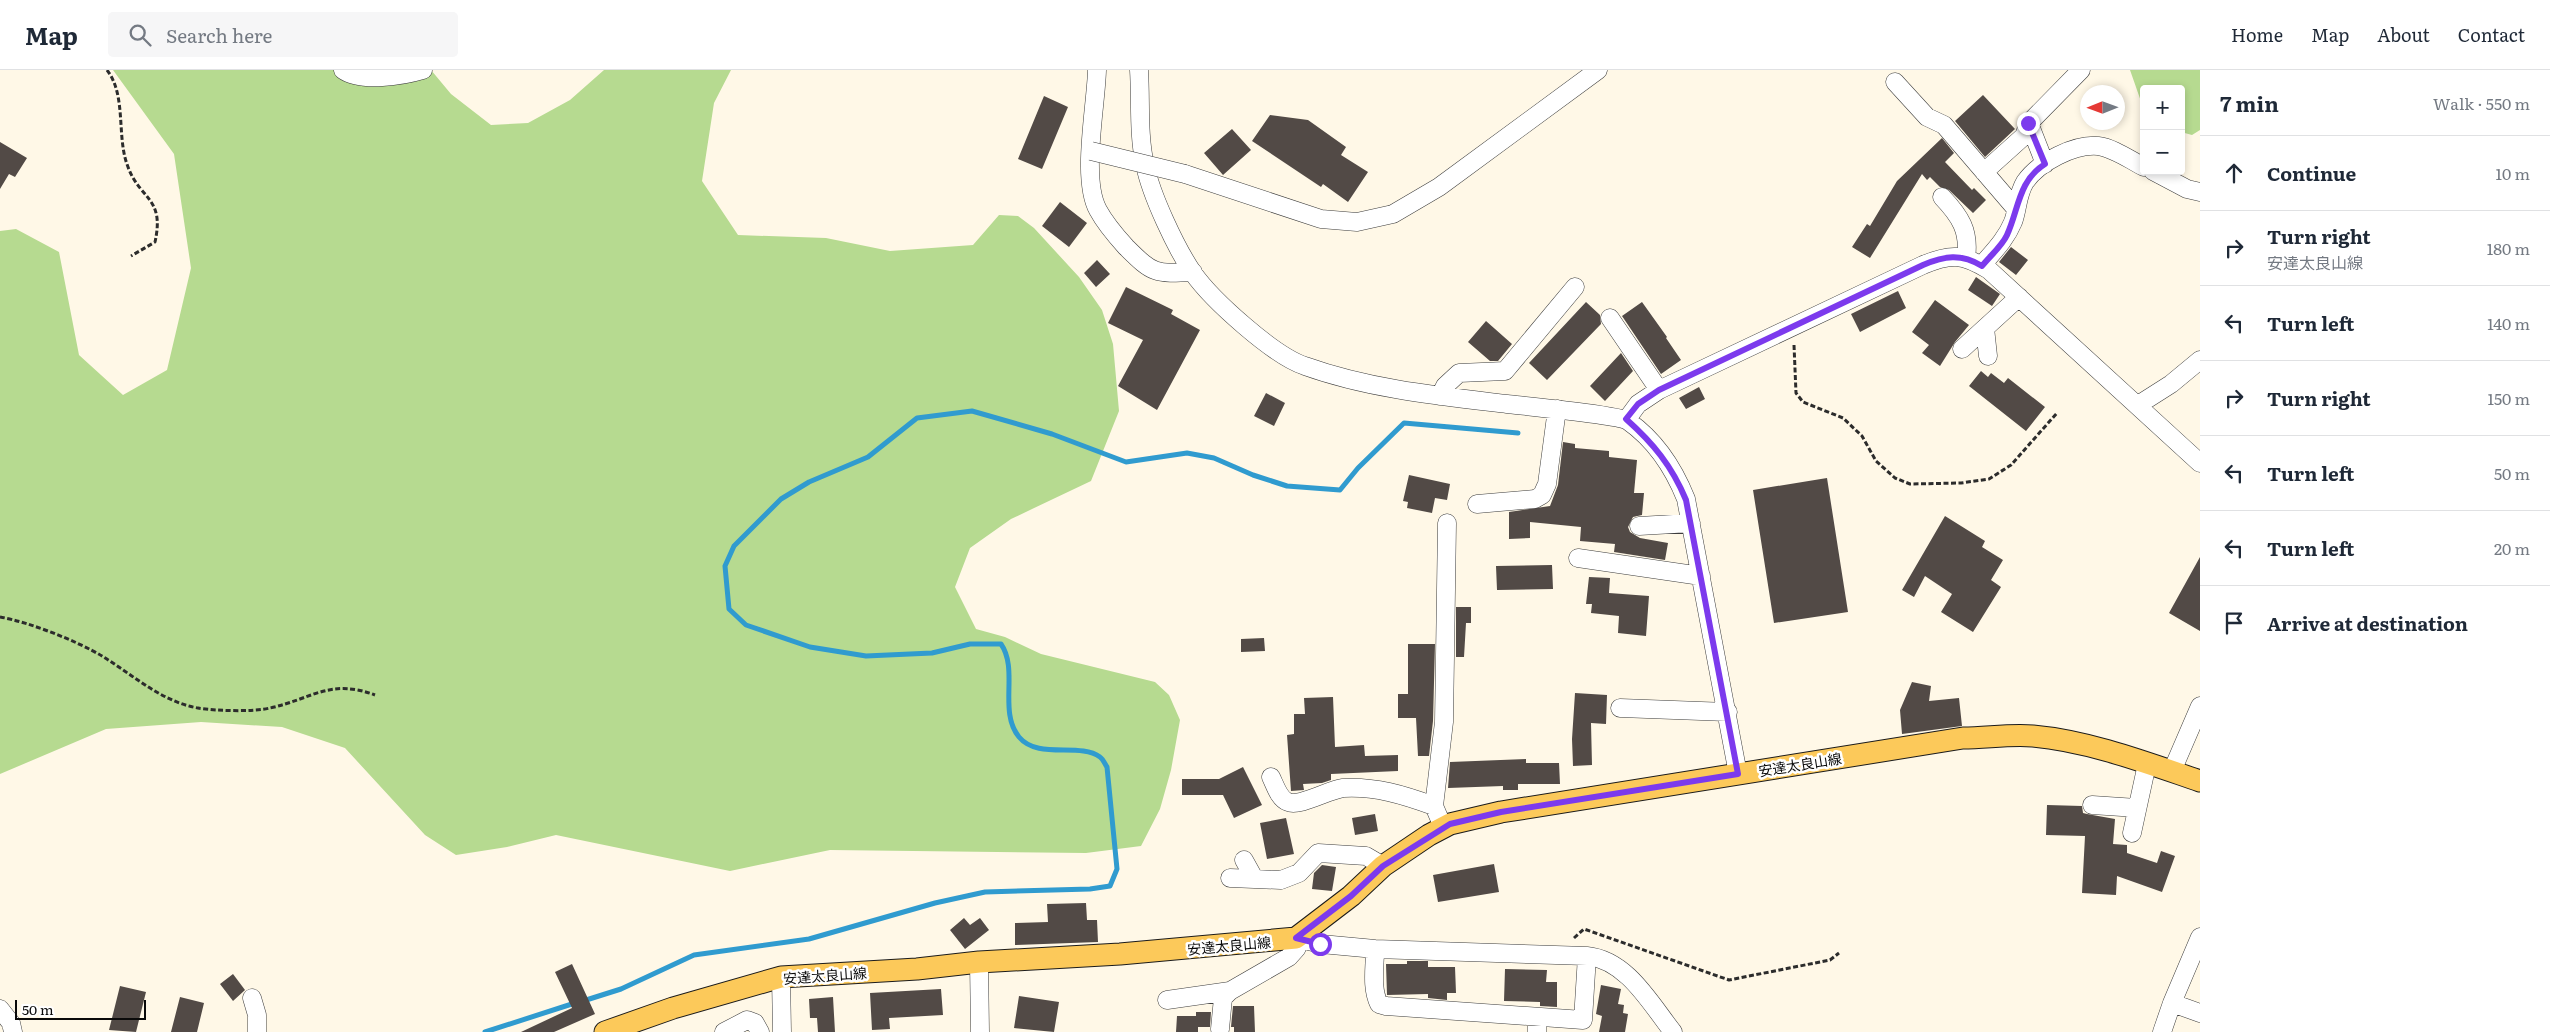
<!DOCTYPE html>
<html lang="en">
<head>
<meta charset="utf-8">
<style>
	:root { --surface:#fff; --page:#f6f6f7; --text:#1f2937; --muted:#747a83; --line:#e0e1e3 }
	body { margin:0; font-family:Literata,"Noto Sans JP",serif; background:var(--page); color:var(--text) }
	.controls { position:absolute; right:15px; top:15px; display:grid; overflow:hidden; border-radius:5px; box-shadow:0 2px 8px #0003 }
	.controls button { width:45px; height:45px; display:grid; place-items:center; padding:0; border:0; border-bottom:1px solid var(--line); background:var(--surface); color:var(--text); font:25px sans-serif }
	.compass { position:absolute; left:2080px; top:15px; width:45px; height:45px; border-radius:50%; background:var(--surface); box-shadow:0 2px 8px #0003; rotate:269deg }
	.scale { position:absolute; left:15px; bottom:12px; width:131px; box-sizing:border-box; padding-left:5px; border:2px solid #0a0a0a; border-top:0; font-size:14px; line-height:18px; white-space:nowrap; color:#0a0a0a; -webkit-text-stroke:4px #fff; paint-order:stroke }
	.stop { position:absolute; width:15px; height:15px; margin:-11px; border:4px solid #7c3aed; border-radius:50%; background:#fff }
	.stop.end { background:#7c3aed; border-color:#fff; box-shadow:0 1px 5px #0008 }
	.list { margin:0; padding:0; list-style:none }
	h2 { display:flex; justify-content:space-between; align-items:center; height:65px; margin:0; padding:0 20px; font-size:21px }
	h2 small { font-size:16px; font-weight:400; color:var(--muted) }
	.list li { display:grid; grid-template-columns:32px 1fr auto; gap:15px; align-items:center; box-sizing:border-box; height:75px; padding:0 20px; border-top:1px solid var(--line) }
	.list b { display:block; font-size:19px; white-space:nowrap }
	.list p { margin:0; font-size:16px; white-space:nowrap; color:var(--muted) }
	.list em { font-size:16px; font-style:normal; color:var(--muted) }
	.icon { flex:none; width:28px; height:28px; fill:none; stroke:currentColor; stroke-width:2; stroke-linecap:round; stroke-linejoin:round }
	.map { position:relative; flex:none; width:2200px; height:962px; overflow:hidden }
	header { display:flex; align-items:center; gap:30px; box-sizing:border-box; height:70px; padding:0 25px; background:var(--surface); border-bottom:1px solid var(--line) }
	header strong { font-size:24px }
	nav { display:flex; gap:28px; margin-inline-start:auto; font-size:18px }
	.search { width:350px; height:45px; background:var(--page); display:flex; align-items:center; gap:12px; box-sizing:border-box; padding:0 18px; border-radius:5px; color:var(--muted); font-size:19px }
	main { display:flex }
	aside { flex:1; background:var(--surface) }
	.map>svg:first-child { display:block }
	.forest { fill:#b6da90 }
	.lines { fill:none; stroke-linecap:round; stroke-linejoin:round }
	.stream { stroke:#309bcf; stroke-width:5 }
	.building { fill:#524a46 }
	.minor-casing { stroke:#3d3d3d; stroke-width:19 }
	.major-casing { stroke:#1b1b1b; stroke-width:23 }
	.path { stroke:#2c2c2c; stroke-width:3; stroke-dasharray:5 2.5; stroke-linecap:butt }
	.minor { stroke:#fff; stroke-width:18 }
	.major { stroke:#fcc95a; stroke-width:21 }
	.minor-bridge-casing { stroke:#3d3d3d; stroke-width:19; stroke-linecap:butt }
	.minor-bridge { stroke:#fff; stroke-width:18 }
	.route { stroke:#7c3aed; stroke-width:6 }
	.labels { text-anchor:middle; dominant-baseline:central; stroke-width:5; stroke-linejoin:round; paint-order:stroke }
	.street-label { font-size:14px; fill:#0a0a0a; stroke:#fff }
</style>
</head>
<body>
<header>
<strong>Map</strong>
<div class="search"><svg class="icon" aria-label="search" viewBox="0 0 24 24"><circle cx="10" cy="10" r="6"/><path d="M15 15l6 6"/></svg>Search here</div>
<nav><a>Home</a><a>Map</a><a>About</a><a>Contact</a></nav>
</header>
<main>
<div class="map">
<svg width="2200" height="962" viewBox="0 0 2200 962">
	<rect width="100%" height="100%" fill="#fff8e7"/>
	<path class="forest" d="M113,0H431L451,24L491,55L528,53L570,30L604,0H731L714,33L702,111L738,165L826,168L890,181L973,175L999,145L1018,146L1034,158L1079,207L1102,240L1113,274L1119,341L1091,411L1011,449L970,478L955,517L976,559L1005,567L1041,584L1155,612L1169,625L1180,650L1171,700L1160,739L1141,776L1086,783L830,780L730,801L556,765L507,777L456,785L425,765L345,678L282,657L201,652L106,659L0,704V161L16,159L59,182L79,285L123,325L167,300L191,198L174,84Z
		M2130,0H2200V60L2192,65L2181,62V19H2144V40Z"/>
	<g class="lines">
		<path class="stream" d="M583,931L621,919L694,885L809,869L935,833L985,822L1090,819L1110,816L1117,799L1107,697C1105,694 1103,689 1100,687C1079,672 1038,690 1019,667C998,641 1019,600 1001,574H970L932,583L866,586L810,577L746,555L729,539L725,496L734,476L781,429L809,412L868,387L917,348L972,341L1052,364L1126,392L1187,383L1214,388L1253,405L1287,416L1340,420L1358,398L1404,353L1518,363
			M485,962L575,933"/>
	</g>
	<path class="building" d="M1983,25L2015,59L1985,87L1955,51Z
		M1044,26L1068,37L1042,99L1018,89Z
		M1270,45L1308,50L1346,77L1341,85L1368,102L1348,132L1323,114L1321,117L1252,71Z
		M1232,59L1251,80L1223,105L1204,83Z
		M1942,68L1954,83L1945,92L1972,120L1974,118L1986,130L1973,143L1949,120L1940,117L1930,107L1927,110L1922,104L1870,188L1852,177L1867,154L1870,156L1897,111Z
		M0,72L27,88L15,107L9,104L0,119Z
		M1060,132L1087,153L1069,177L1042,156Z
		M2011,177L2028,190L2016,205L1999,192Z
		M1097,190L1110,204L1096,217L1084,203Z
		M1976,207L2000,224L1992,236L1968,220Z
		M1126,217L1173,240L1171,244L1200,260L1157,340L1118,316L1143,270L1108,253Z
		M1898,221L1906,238L1860,262L1851,244Z
		M1935,230L1969,255L1955,272L1940,296L1922,283L1929,275L1912,262Z
		M1586,232L1600,245L1601,254L1547,310L1529,293Z
		M1642,232L1667,267L1666,268L1681,290L1661,304L1622,246Z
		M1486,251L1512,274L1498,291H1490L1468,272Z
		M1621,283L1633,301L1605,331L1590,316Z
		M1981,301L1988,307L1991,303L2004,313L2008,308L2045,337L2026,361L1969,316Z
		M1699,317L1705,329L1686,339L1679,328Z
		M1266,323L1285,333L1274,356L1254,346Z
		M1563,372L1575,374V378L1609,381V387L1637,390L1634,423H1644L1642,445L1633,447L1628,457L1630,462L1640,468L1668,473L1665,490L1614,482L1615,474L1580,471L1581,457L1530,452V468L1509,469V442L1550,436L1558,415Z
		M1409,405L1450,414L1447,430L1435,428L1432,443L1407,438L1408,432L1403,431Z
		M1827,408L1848,542L1774,553L1753,420Z
		M1945,446L1985,471L1982,477L2003,490L1991,510L2001,517L1973,562L1941,542L1952,524L1925,506L1914,527L1902,520Z
		M2200,487V561L2169,543Z
		M1552,495L1553,519L1497,520L1496,496Z
		M1589,507L1610,508L1609,523L1649,526L1646,566L1618,563L1619,546L1591,543L1592,534H1586Z
		M1456,537H1471V553H1466L1464,587H1456Z
		M1264,568L1265,581L1241,582V569Z
		M1408,574H1435L1433,651L1429,686H1418L1416,648H1398V624H1408Z
		M1912,612L1931,616L1929,631L1959,628L1962,656L1902,664L1900,640Z
		M1575,623L1607,625L1606,654L1591,653L1592,695L1573,696L1572,669Z
		M1333,627L1335,677L1364,675L1365,686L1398,685V701L1331,704V710L1322,713L1303,714L1304,720L1291,721L1287,665L1294,664V644H1305L1304,628Z
		M1526,689V693H1559L1560,714H1518V720H1503V716L1448,718L1450,692Z
		M1243,697L1262,735L1234,748L1223,725H1182V709H1219Z
		M2047,735L2082,736L2083,743L2087,744L2115,749L2113,774L2127,775V783L2157,793L2161,781L2175,786L2162,822L2117,806L2116,825L2082,823L2085,766L2046,765Z
		M1375,744L1378,761L1355,765L1352,748Z
		M1286,748L1294,784L1267,789L1260,753Z
		M1494,794L1499,822L1438,832L1433,805Z
		M1322,795L1336,797L1332,821L1312,819L1314,803Z
		M1086,833L1087,850H1097L1098,872L1015,875V853L1048,852L1047,834Z
		M964,848L970,855L980,848L989,860L965,879L950,860Z
		M1407,891H1428V897H1455L1456,923H1447V930L1428,928V924L1387,925L1386,894H1407Z
		M572,894L595,944L554,962H521L572,938L555,902Z
		M1505,899L1547,900L1546,912H1557V937L1540,936V932L1504,931Z
		M233,904L245,920L233,931L220,914Z
		M1601,915L1621,919L1618,934L1624,935L1623,943L1628,944L1625,962H1599L1602,946L1596,944Z
		M120,916L146,922L136,962L109,960Z
		M941,919L943,945L889,948L890,959L872,960L870,923Z
		M1019,926L1059,932L1054,962L1014,958Z
		M180,927L204,933L197,962H171Z
		M833,927L835,962H818L817,948H810L809,929Z
		M1233,936H1254L1255,962H1234V957H1231Z
		M1196,942H1211L1210,957H1198V962H1176L1177,946H1196Z"/>
	<g class="lines">
		<defs>
			<path id="minor" d="M343,0C361,13 403,6 423,0
				M1097,0C1096,37 1081,109 1098,140C1105,153 1116,166 1126,177C1153,204 1155,204 1193,202
				M1139,0C1141,31 1138,64 1145,95C1151,125 1176,178 1193,203C1212,230 1274,286 1305,296C1369,319 1439,326 1507,334C1524,336 1619,345 1628,351C1655,370 1674,399 1686,429L1738,704
				M1895,12L1927,47L1944,55L2016,139
				M2029,53L2045,94
				M2153,101L2187,119L2200,122
				M1984,102L2024,66L2029,53L2081,0
				M1185,104L1321,149L1357,152L1393,144L1439,117L1598,0
				M1942,127C1960,146 1970,161 1966,188
				M1982,195C1994,181 2006,169 2013,152C2018,139 2017,125 2025,112C2039,92 2074,74 2098,76C2114,78 2130,90 2144,97
				M1610,248L1659,320
				M1985,258L1988,286
				M1962,279L2019,227
				M1440,326L1445,316L1459,303L1505,301L1575,217
				M2138,335L2171,314L2200,290
				M1627,349L1638,334L1659,320L1923,195C1951,183 1963,184 1989,200L2200,393
				M1477,434L1535,429L1542,425L1547,414L1557,339
				M1639,456L1691,453
				M1578,488L1701,506
				M1620,638L1728,642
				M2172,701L2200,636
				M1271,707C1275,715 1279,729 1288,732C1300,737 1328,720 1343,718C1375,716 1404,725 1434,736
				M2092,735L2137,738
				M1443,757L1434,736L1444,652L1447,453
				M2132,763L2147,694
				M1244,790L1254,808
				M1230,808L1281,810L1299,803L1318,783L1366,786L1383,796
				M1375,879C1375,897 1371,918 1379,934L1386,936L1583,950L1587,886
				M979,892L980,962
				M781,907L782,962
				M252,928L257,945V962
				M1167,930L1230,921L1289,887L1297,878L1296,868L1321,874L1375,879L1587,886C1627,890 1650,933 1673,962
				M2172,933L2200,943
				M0,939L11,953L13,962
				M1537,947V962
				M1220,959L1223,928L1230,921
				M724,962L747,950L755,953L760,962
				M2162,962L2172,933L2200,867"/>
			<path id="major" d="M605,962L673,938L781,907L917,899L979,892L1120,884L1296,868L1351,826L1383,796L1429,765L1450,754L1501,742L1963,668C1986,668 2010,664 2033,666C2089,671 2147,693 2200,711"/>
		</defs>
		<use href="#minor" class="minor-casing"/>
		<use href="#major" class="major-casing"/>
		<path class="path" d="M107,0C127,26 116,67 128,97C140,130 165,127 155,172L131,186
			M1794,275L1796,323L1803,332L1843,348L1862,366L1876,391L1895,408L1910,414L1961,413L1989,409L2011,395L2057,343
			M0,547C29,552 77,571 102,586C133,605 162,632 198,638C216,641 253,642 270,638C312,629 330,608 375,625
			M1574,868L1584,859L1729,910L1830,890L1839,883"/>
		<use href="#minor" class="minor"/>
		<use href="#major" class="major"/>
		<defs>
			<path id="minor-bridge" d="M1091,81L1185,104"/>
		</defs>
		<use href="#minor-bridge" class="minor-bridge-casing"/>
		<use href="#minor-bridge" class="minor-bridge"/>
	</g>
	<g class="lines">
		<path class="route" d="M1320,874L1296,868L1351,826L1383,796L1450,754L1501,742L1738,704L1686,430C1672,396 1653,373 1626,349L1638,334L1659,320L1923,195C1944,186 1961,183 1982,196C1990,186 2002,176 2007,165C2019,139 2018,111 2045,94L2028,53"/>
	</g>
	<g class="labels">
		<g class="street-label">
			<text transform="translate(1800 694) rotate(-9)">安達太良山線</text>
			<text transform="translate(1229 875) rotate(-5)">安達太良山線</text>
			<text transform="translate(825 905) rotate(-4)">安達太良山線</text>
		</g>
	</g>
</svg>
<div class="controls">
<button>+</button>
<button>−</button>
</div>
<svg class="compass" viewBox="-18 -18 36 36"><path d="M0-13l5 13h-10z" fill="#e53935"/><path d="M0 13l5-13h-10z" fill="#747a83"/></svg>
<div class="scale">50 m</div>
<div class="stop" style="left:1320px;top:874px"></div>
<div class="stop end" style="left:2028px;top:53px"></div>
</div>
<aside>
<h2>7 min<small>Walk · 550 m</small></h2>
<ul class="list">
<li><svg class="icon" aria-label="ahead" viewBox="0 0 24 24"><path d="M12 20V5M6 11l6-6 6 6"/></svg><div><b>Continue</b></div><em>10 m</em></li>
<li><svg class="icon" aria-label="right" viewBox="0 0 24 24"><path d="M7 20v-9h11M14 6l5 5-5 5"/></svg><div><b>Turn right</b><p>安達太良山線</p></div><em>180 m</em></li>
<li><svg class="icon" aria-label="left" viewBox="0 0 24 24"><path d="M17 20v-9H6M10 6l-5 5 5 5"/></svg><div><b>Turn left</b></div><em>140 m</em></li>
<li><svg class="icon" aria-label="right" viewBox="0 0 24 24"><path d="M7 20v-9h11M14 6l5 5-5 5"/></svg><div><b>Turn right</b></div><em>150 m</em></li>
<li><svg class="icon" aria-label="left" viewBox="0 0 24 24"><path d="M17 20v-9H6M10 6l-5 5 5 5"/></svg><div><b>Turn left</b></div><em>50 m</em></li>
<li><svg class="icon" aria-label="left" viewBox="0 0 24 24"><path d="M17 20v-9H6M10 6l-5 5 5 5"/></svg><div><b>Turn left</b></div><em>20 m</em></li>
<li><svg class="icon" aria-label="arrive" viewBox="0 0 24 24"><path d="M6 21V4h12l-3 4 3 4H6"/></svg><div><b>Arrive at destination</b></div></li>
</ul>
</aside>
</main>
</body>
</html>
